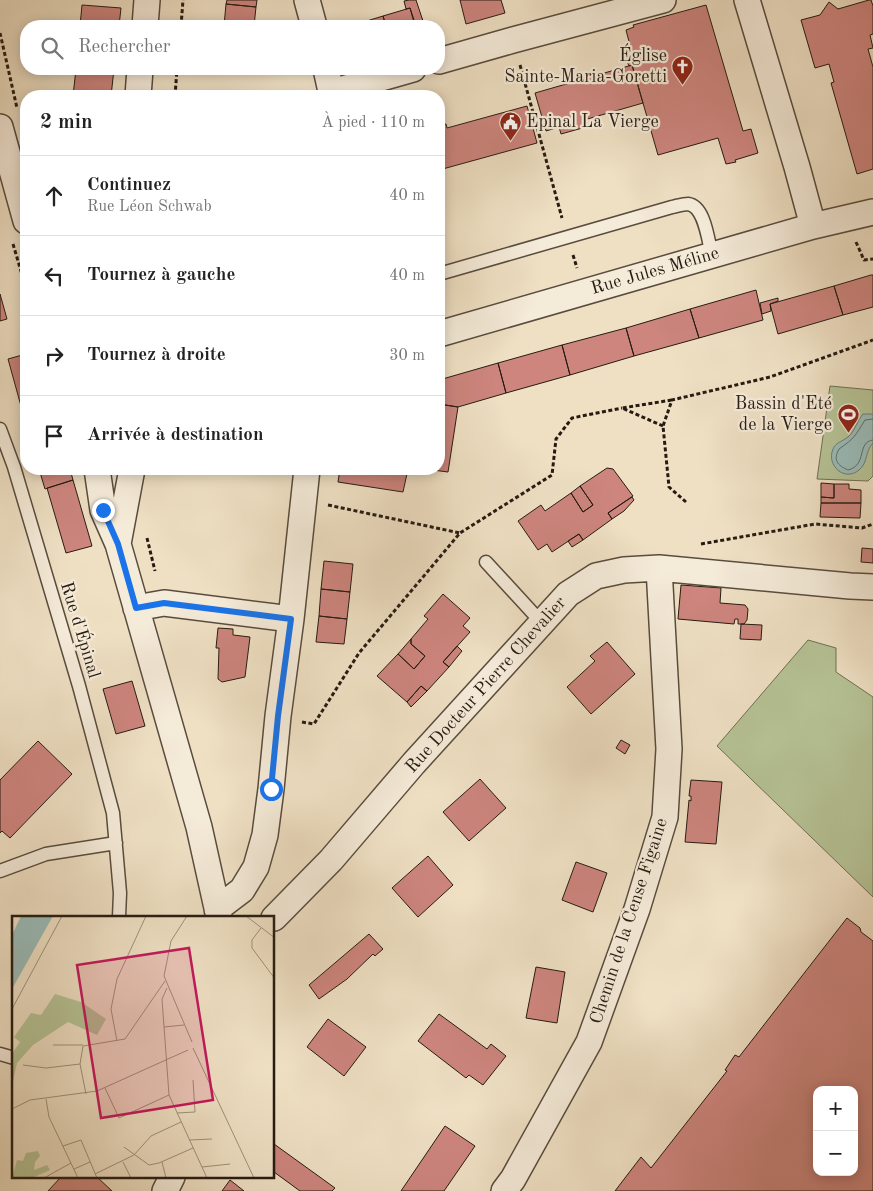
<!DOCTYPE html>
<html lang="fr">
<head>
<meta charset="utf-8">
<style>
	:root { --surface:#fff; --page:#f6f6f6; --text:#222; --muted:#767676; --line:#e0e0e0 }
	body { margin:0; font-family:"Old Standard TT",serif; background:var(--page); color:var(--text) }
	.controls { position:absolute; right:15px; bottom:15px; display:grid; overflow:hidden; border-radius:10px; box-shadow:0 2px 12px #0003 }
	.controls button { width:45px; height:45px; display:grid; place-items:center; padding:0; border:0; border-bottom:1px solid var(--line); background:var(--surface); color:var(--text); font:25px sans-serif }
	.stop { position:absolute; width:15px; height:15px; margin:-11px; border:4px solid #1a73e8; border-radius:50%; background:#fff }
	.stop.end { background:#1a73e8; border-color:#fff; box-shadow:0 1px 5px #0008 }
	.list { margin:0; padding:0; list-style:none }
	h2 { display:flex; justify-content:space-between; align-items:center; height:65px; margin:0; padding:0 20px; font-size:21px }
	h2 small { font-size:16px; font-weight:400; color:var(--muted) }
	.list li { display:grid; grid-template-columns:32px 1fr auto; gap:15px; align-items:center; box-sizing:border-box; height:80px; padding:0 20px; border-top:1px solid var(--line) }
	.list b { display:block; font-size:19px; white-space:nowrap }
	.list p { margin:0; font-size:16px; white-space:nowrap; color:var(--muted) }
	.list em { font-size:16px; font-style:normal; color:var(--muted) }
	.icon { flex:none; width:28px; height:28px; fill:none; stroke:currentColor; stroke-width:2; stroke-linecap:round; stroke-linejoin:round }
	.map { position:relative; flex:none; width:873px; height:1191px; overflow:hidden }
	.search { position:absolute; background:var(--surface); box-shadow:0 2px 12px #0003; left:20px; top:20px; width:425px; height:55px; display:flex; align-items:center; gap:12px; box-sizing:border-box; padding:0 18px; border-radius:20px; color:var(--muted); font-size:19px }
	.panel { position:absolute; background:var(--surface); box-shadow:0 2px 12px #0003; left:20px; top:90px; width:425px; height:385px; border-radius:20px }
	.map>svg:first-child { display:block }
	.green { fill:#b6c396; stroke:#6e6f54 }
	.water { fill:#9abcb9; stroke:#6c7c76 }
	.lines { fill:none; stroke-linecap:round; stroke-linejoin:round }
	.shore { stroke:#606c66; stroke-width:1 }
	.building { fill:#cd857e; stroke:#261b12; fill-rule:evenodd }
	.service-casing { stroke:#584c3e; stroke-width:15 }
	.minor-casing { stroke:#584c3e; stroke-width:28 }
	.path { stroke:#261b12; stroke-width:3; stroke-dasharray:4 2.5; stroke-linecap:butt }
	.service { stroke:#f5ebd9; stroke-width:12 }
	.minor { stroke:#f5ebd9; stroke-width:25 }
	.route { stroke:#1a73e8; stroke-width:6 }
	.labels { text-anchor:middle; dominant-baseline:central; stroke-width:4.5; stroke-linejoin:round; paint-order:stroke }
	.poi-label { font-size:18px; fill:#261b12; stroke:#f5ebd9; text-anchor:end }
	.street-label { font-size:18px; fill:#261b12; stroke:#f5ebd9 }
	.inset-road { fill:none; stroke:#9f917d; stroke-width:1 }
	.view { fill:#c2185b; fill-opacity:0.15; stroke:#c2185b; stroke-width:2.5 }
	.inset-edge { fill:none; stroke:#261b12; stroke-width:2.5 }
</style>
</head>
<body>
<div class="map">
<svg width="873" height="1191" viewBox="0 0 873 1191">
	<rect width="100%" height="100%" fill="#efe0c4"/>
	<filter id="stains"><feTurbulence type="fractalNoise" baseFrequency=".004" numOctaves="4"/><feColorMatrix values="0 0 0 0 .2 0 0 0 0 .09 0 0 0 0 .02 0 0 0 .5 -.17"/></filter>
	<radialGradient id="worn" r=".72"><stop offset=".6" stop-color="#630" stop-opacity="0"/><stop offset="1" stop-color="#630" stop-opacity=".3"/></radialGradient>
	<path class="green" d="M830,386L873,390V476L868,481L817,479Z
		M808,640L836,648V672L873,697V897L717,746Z"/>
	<path class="water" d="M863,414H871L873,415V443C865,451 868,463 859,470C845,482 826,466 833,449C835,443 843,441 848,437C855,431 857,421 863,414Z"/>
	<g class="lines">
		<path class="shore" d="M873,419L865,420C855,436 855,438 839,449C833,460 837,465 848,470C868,465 856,442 873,440"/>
	</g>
	<path class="building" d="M227,0H257L256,7L226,4Z
		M409,0H416L423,21L415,23L410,8L406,9L404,1Z
		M460,0H501L505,13L466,24Z
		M869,0H871L873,6V34L870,35L873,48L868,49L873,67V169L857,174L831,83L834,82L829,64L815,68L801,20L820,15L829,2L838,9Z
		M226,4L256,7L254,26H224Z
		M82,5L121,8L119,26H80Z
		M706,5L743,131L751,129L758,153L735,160L736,162L726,164L718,138L658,155L632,65L629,66L626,59L633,57L626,30L634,27L633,25Z
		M410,8L415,26H386L383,16Z
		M383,16L386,26H358L357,24Z
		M632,65L643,103L584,120L586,127L561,134L559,127L546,131L535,93Z
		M76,69H114L111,96H73Z
		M527,106L537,143L439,170V126L446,124L447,128Z
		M871,275H873V307L843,315L834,286Z
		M834,286L843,315L778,334L770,304Z
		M756,290L763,320L699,338L690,309Z
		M0,294L7,319L0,321Z
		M778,298V301L770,304L771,311L762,314L760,303Z
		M690,309L699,338L634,356L626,328Z
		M626,328L634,356L570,375L562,345Z
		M562,345L570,375L506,393L498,363Z
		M26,354V424L8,359Z
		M498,363L506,393L458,407L439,404V380Z
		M439,404L458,407L448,472L425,469H439Z
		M607,468L613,469L633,496L608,513L612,519L583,540L579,534L552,552L547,544L538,550L518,521L541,505L545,511L571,493L583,512L593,505L580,486Z
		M39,469H70L73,480L45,489Z
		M340,469H408L403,492L338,482Z
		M73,480L92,546L66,553L47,488Z
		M821,483L834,484V498L821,497Z
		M834,484H849V489L861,490V503H821V497L834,498Z
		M580,486L593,505L583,512L571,493Z
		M632,497L634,500L624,511L612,519L608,513Z
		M821,503H861L860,518L820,517Z
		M579,534L583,540L572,547L568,541Z
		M862,548L873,549V563L861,562Z
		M324,561L353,564L350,592L321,589Z
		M681,585L721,588L720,603L745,605L748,609L747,620L744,624H738V619H735L734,624L678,619Z
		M321,589L350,592L347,619L319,616Z
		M443,594L470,618L463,626L470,632L443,662L449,667L427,691L421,686L407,702L377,676L398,654L414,669L425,656L411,644V639L428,619L424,616Z
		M319,616L347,619L344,644L316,642Z
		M741,624L762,625L761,640L740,639Z
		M218,628L233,629V635L250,637L245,677L222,682L218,679L219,648H216Z
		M411,639V644L425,656L414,669L398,654Z
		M607,642L635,674L591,714L567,687L595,661L590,656Z
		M457,646L462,651L449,667L443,662Z
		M132,681L145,726L116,734L103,689Z
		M421,686L427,691L411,707L407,702Z
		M621,740L630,745L625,754L616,748Z
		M38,741L72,774L10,838L2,831L0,833V780Z
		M480,779L506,808L469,841L443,812Z
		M691,780L722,782L716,844L685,842L689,800L691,801V796H689Z
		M428,856L453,885L418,917L392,888Z
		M576,862L607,873L593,912L562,900Z
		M847,918L860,928L861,932L873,941V1191H615L641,1157L651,1168L727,1071L725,1070L735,1055L739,1057ZM817,1090H854V1172H817Z
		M369,934L383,949L375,956L373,954L347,979L319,999L309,985Z
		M536,967L565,972L557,1023L526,1018Z
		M439,1014L487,1049L491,1044L506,1056L483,1085L469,1075L466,1078L418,1041Z
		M328,1019L366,1047L344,1076L307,1047Z
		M445,1126L475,1146L444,1191H401Z
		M274,1144L335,1188L332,1191H300L274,1172Z
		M61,1177H97L112,1191H48Z
		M230,1180L244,1191H222Z"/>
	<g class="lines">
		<defs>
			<path id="service" d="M439,274L672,207C677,206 683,204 688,204C705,206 708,241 712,255
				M0,429L14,467L79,686L113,813L120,893L119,917
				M486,562L542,623
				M0,871L46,854L116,843
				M0,1054L14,1058"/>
			<path id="minor" d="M307,0L314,26
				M747,0L797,167L813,226
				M145,26L147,0
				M439,61L513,40L663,0
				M326,69L332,96
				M332,92L413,69
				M138,96L140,69
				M0,127L26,221
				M439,334L813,226L873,212
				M97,469L103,510L118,544L199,827L219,917
				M118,544L132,469
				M136,608L164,603L291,619
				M217,909L242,890L256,867L265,835L271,789L278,716L291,619L307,469
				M274,918L331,860L414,763L568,594L596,576L624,570L659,568L850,586L873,587
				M165,1191L172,1177
				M504,1191L513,1179L589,1042L637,909L665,817L669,749L659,568"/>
		</defs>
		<use href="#service" class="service-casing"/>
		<use href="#minor" class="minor-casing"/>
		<path class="path" d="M181,26L183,0
			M0,33L17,108
			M520,65L562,218
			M175,96L177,69
			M856,242L864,260L873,259
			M13,244L26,288
			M573,255L577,268
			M663,426L622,408L672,400
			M686,502L669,487L663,426L672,400L770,377L873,340
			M328,505L460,533
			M147,538L155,571
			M701,544L815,524L862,528L873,524
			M302,722L314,724L359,653L460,533L552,475L556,439L572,418L622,408"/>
		<use href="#service" class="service"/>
		<use href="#minor" class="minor"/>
	</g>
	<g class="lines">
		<path class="route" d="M103,510L118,544L136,608L164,603L291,619L278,716L271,789"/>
	</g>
	<defs>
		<symbol id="church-pin" viewBox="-11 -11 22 30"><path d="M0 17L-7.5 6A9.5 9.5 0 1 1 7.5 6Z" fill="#8f2418" stroke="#f5ebd9"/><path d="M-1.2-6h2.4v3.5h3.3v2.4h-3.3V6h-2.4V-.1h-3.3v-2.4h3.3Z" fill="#fff"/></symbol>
		<symbol id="civic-pin" viewBox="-11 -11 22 30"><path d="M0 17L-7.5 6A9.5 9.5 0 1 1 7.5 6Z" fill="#8f2418" stroke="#f5ebd9"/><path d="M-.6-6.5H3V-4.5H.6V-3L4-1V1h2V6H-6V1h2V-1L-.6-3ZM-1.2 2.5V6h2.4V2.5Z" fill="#fff"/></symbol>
		<symbol id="stadium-pin" viewBox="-11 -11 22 30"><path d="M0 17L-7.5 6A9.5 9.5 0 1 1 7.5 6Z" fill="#8f2418" stroke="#f5ebd9"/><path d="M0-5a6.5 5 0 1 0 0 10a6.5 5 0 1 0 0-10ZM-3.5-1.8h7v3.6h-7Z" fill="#fff"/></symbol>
	</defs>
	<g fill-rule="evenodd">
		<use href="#church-pin" x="670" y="54" width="25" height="34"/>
		<use href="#civic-pin" x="498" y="110" width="25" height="34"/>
		<use href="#stadium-pin" x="836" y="402" width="25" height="34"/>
	</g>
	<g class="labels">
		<g class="poi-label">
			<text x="667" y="56">Église<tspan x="667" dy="21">Sainte-Maria-Goretti</tspan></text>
			<text x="526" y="122" text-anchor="start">Epinal La Vierge</text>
			<text x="832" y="404">Bassin d'Eté<tspan x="832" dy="21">de la Vierge</tspan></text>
		</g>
		<g class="street-label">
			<text transform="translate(655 271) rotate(-16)">Rue Jules Méline</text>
			<text transform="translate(80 630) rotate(73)">Rue d'Épinal</text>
			<text transform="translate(486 685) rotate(-48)">Rue Docteur Pierre Chevalier</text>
			<text transform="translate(629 921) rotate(-72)">Chemin de la Cense Figaine</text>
		</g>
	</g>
	<g transform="translate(12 916)">
		<rect width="262" height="262" fill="#efe0c4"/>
		<path d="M43,78L69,86L94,103L85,119L56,106L21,129L5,147L0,170V138L8,126L2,121L19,97L29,99ZM26,235L28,240L23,246L22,254L35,249L38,254L20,262H0L5,244L11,245L14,237Z" fill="#b6c396"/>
		<path d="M9,0H41L0,73V19Z" fill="#9abcb9"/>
		<path class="inset-road" d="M175,0L159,25L152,60L180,126M234,0L263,22M249,12L240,24V32L263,63M155,72L150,83L157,179L195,262M0,93L50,0M152,111L172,109M105,125L99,93L105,63L134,0M41,129H71M181,132L242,262M11,149L34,152L68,148M93,172L107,202L157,179M74,178L68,148L71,130L113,123L153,65M34,183L37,201L66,262M0,193L18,184L85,175L176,134M165,197L183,196L181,164M177,224L200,223M51,230L69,224L85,262M112,231L137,249L147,247L181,232M111,246L119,262M150,246L154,262M190,251L218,248M62,253L78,246M83,258L122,239L139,220L169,206M32,262L59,247"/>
		<path class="view" d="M177,32L201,184L89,202L65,49Z"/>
		<rect width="262" height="262" class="inset-edge"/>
	</g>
	<rect width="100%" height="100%" filter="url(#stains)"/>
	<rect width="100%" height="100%" fill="url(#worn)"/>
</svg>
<div class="controls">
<button>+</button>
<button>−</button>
</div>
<div class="stop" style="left:271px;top:789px"></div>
<div class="stop end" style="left:103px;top:510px"></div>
<div class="search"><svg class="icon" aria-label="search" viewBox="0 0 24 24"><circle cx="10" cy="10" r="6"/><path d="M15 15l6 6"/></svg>Rechercher</div>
<section class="panel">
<h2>2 min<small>À pied · 110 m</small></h2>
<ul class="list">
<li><svg class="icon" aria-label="ahead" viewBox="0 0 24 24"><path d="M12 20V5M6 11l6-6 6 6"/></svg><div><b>Continuez</b><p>Rue Léon Schwab</p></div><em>40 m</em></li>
<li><svg class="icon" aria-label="left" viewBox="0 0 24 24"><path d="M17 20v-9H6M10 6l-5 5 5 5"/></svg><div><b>Tournez à gauche</b></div><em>40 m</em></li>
<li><svg class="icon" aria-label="right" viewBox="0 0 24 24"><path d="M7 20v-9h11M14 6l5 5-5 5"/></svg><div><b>Tournez à droite</b></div><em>30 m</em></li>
<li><svg class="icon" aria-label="arrive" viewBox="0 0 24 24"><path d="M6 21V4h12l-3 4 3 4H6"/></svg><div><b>Arrivée à destination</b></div></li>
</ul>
</section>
</div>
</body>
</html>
